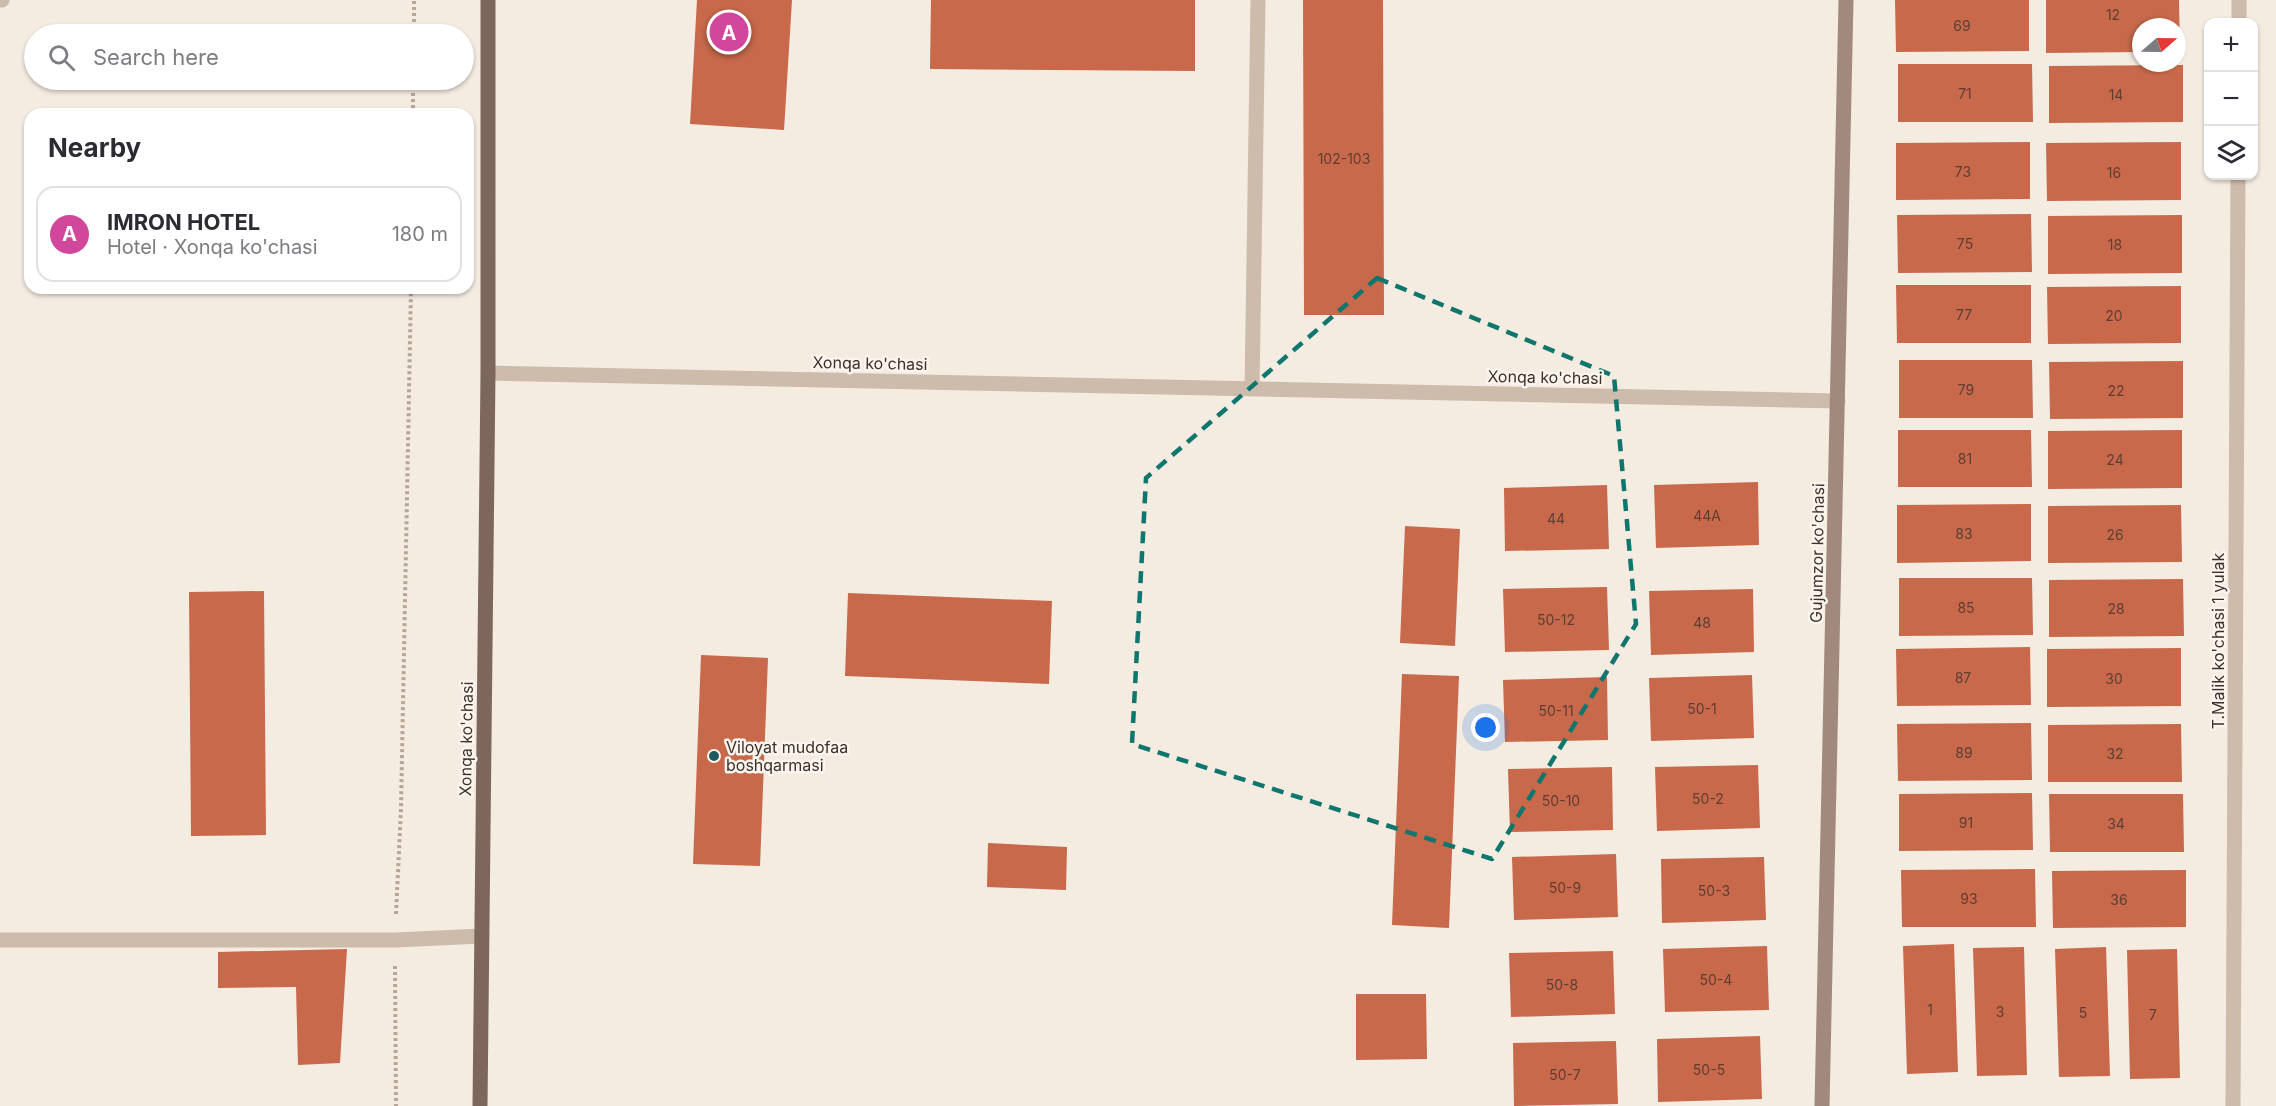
<!DOCTYPE html>
<html lang="en">
<head>
<meta charset="utf-8">
<style>
	:root { --surface:#fff; --page:#f7f7f7; --text:#2b2b33; --muted:#7c7c81; --line:#e1e1e2; --accent:#1f5a5e }
	body { margin:0; font-family:Inter,sans-serif; background:var(--page); color:var(--text) }
	.controls { position:absolute; right:18px; top:18px; display:grid; overflow:hidden; border-radius:12px; box-shadow:0 2px 4px #0004 }
	.controls button { width:54px; height:54px; display:grid; place-items:center; padding:0; border:0; border-bottom:2px solid var(--line); background:var(--surface); color:var(--text); font:30px sans-serif }
	.compass { position:absolute; left:2132px; top:18px; width:54px; height:54px; border-radius:50%; background:var(--surface); box-shadow:0 2px 4px #0004; rotate:70deg }
	.you { position:absolute; left:1486px; top:728px; width:21px; height:21px; margin:-15px; border:4px solid #fff; border-radius:50%; background:#1a73e8; box-shadow:0 0 0 9px #1a73e833 }
	.badge { display:grid; place-items:center; width:39px; height:39px; border-radius:50%; background:var(--accent); color:#fff; font-size:20px; font-weight:700 }
	.pin { position:absolute; translate:-50% -50%; border:3px solid #fff; box-shadow:0 2px 6px #0006 }
	.list { margin:0; padding:0; list-style:none }
	h2 { display:flex; justify-content:space-between; align-items:center; height:78px; margin:0; padding:0 24px; font-size:26px }
	h2 small { font-size:20px; font-weight:400; color:var(--muted) }
	.list li { display:grid; grid-template-columns:39px 1fr auto; gap:18px; align-items:center; box-sizing:border-box; height:96px; margin:0 12px 12px; padding:0 12px; border:2px solid var(--line); border-radius:18px }
	.list b { display:block; font-size:22px; white-space:nowrap }
	.list p { margin:0; font-size:20px; white-space:nowrap; color:var(--muted) }
	.list em { font-size:20px; font-style:normal; color:var(--muted) }
	.icon { flex:none; width:33px; height:33px; fill:none; stroke:currentColor; stroke-width:2; stroke-linecap:round; stroke-linejoin:round }
	.map { position:relative; flex:none; width:2276px; height:1106px; overflow:hidden }
	.search { position:absolute; background:var(--surface); box-shadow:0 2px 4px #0004; left:24px; top:24px; width:450px; height:66px; display:flex; align-items:center; gap:15px; box-sizing:border-box; padding:0 21px; border-radius:33px; color:var(--muted); font-size:22px }
	.panel { position:absolute; background:var(--surface); box-shadow:0 2px 4px #0004; left:24px; top:108px; width:450px; height:186px; border-radius:18px }
	.map>svg:first-child { display:block }
	.building { fill:#c8694b }
	.lines { fill:none; stroke-linecap:round; stroke-linejoin:round }
	.path { stroke:#b9a596; stroke-width:4; stroke-dasharray:3 3; stroke-linecap:butt }
	.lane { stroke:#cdbbac; stroke-width:15 }
	.street { stroke:#cdbbac; stroke-width:15 }
	.secondary { stroke:#a18a7d; stroke-width:15 }
	.primary { stroke:#7d675c; stroke-width:15 }
	.marked { fill:none; stroke:#0f766e; stroke-width:4.5; stroke-dasharray:12 8; stroke-linejoin:round }
	.poi-dot { fill:#1f5a5e; stroke:#fbf5ee; stroke-width:2 }
	.labels { text-anchor:middle; dominant-baseline:central; stroke-width:5; stroke-linejoin:round; paint-order:stroke }
	.number-label { font-size:14px; fill:#5e3e33 }
	.street-label { font-size:16px; fill:#3b302b; stroke:#fbf5ee }
	.poi-label { font-size:16px; fill:#3b302b; stroke:#fbf5ee; text-anchor:start }
</style>
</head>
<body>
<div class="map">
<svg width="2276" height="1106" viewBox="0 0 2276 1106">
	<rect width="100%" height="100%" fill="#f4ebe1"/>
	<path class="building" d="M697,0H792L784,130L690,124Z
		M931,0H1195V71L930,69Z
		M1303,0H1383L1384,315H1304Z
		M1895,0H2029V51L1896,52Z
		M2046,0H2179L2180,52H2177V27H2141V52L2046,53Z
		M1898,64H2032L2033,122H1898Z
		M2183,65V122L2049,123V66Z
		M2030,142V199L1896,200V143Z
		M2181,142V200L2047,201L2046,143Z
		M2031,214L2032,272L1898,273L1897,215Z
		M2182,215V273L2048,274V216Z
		M1896,285H2031V343H1897Z
		M2181,286V343L2048,344L2047,287Z
		M1899,360H2032L2033,418H1899Z
		M2183,361V418L2050,419L2049,362Z
		M1898,430H2031L2032,487H1898Z
		M2182,430V488L2048,489V431Z
		M1758,482L1759,545L1656,548L1654,485Z
		M1607,485L1609,549L1505,551L1504,488Z
		M2031,504V561L1897,563V505Z
		M2181,505L2182,562L2048,563V506Z
		M1405,526L1460,529L1455,646L1400,643Z
		M1899,578H2032L2033,635L1899,636Z
		M2183,579L2184,636L2049,637V580Z
		M1607,587L1609,650L1505,652L1503,589Z
		M1753,589L1754,652L1651,655L1649,591Z
		M264,591L266,835L191,836L189,592Z
		M848,593L1052,601L1049,684L845,676Z
		M2030,647L2031,705L1897,706L1896,649Z
		M2181,648V706L2047,707V649Z
		M701,655L768,658L760,866L693,864Z
		M1402,674L1459,676L1449,928L1392,925Z
		M1752,675L1754,738L1651,741L1649,678Z
		M1607,677L1608,740L1505,742L1503,680Z
		M2031,723L2032,780L1898,781L1897,724Z
		M2181,724L2182,782H2048V725Z
		M1758,765L1760,828L1657,831L1655,767Z
		M1612,767L1613,830L1510,832L1508,769Z
		M2032,793L2033,850L1899,851V794Z
		M2049,794H2183L2184,852H2050Z
		M988,843L1067,847L1066,890L987,887Z
		M1616,854L1618,917L1514,920L1512,857Z
		M1764,857L1766,920L1662,923L1661,859Z
		M2035,869L2036,927H1902L1901,870Z
		M2186,870V927L2053,928L2052,871Z
		M1954,944L1958,1072L1907,1074L1903,946Z
		M1767,946L1769,1010L1665,1012L1663,949Z
		M2024,947L2027,1075L1977,1076L1973,948Z
		M2106,947L2110,1076L2059,1077L2055,949Z
		M347,949L340,1063L298,1065L296,987L218,988V952Z
		M2177,949L2180,1078L2130,1079L2127,950Z
		M1613,951L1615,1014L1511,1017L1509,953Z
		M1356,994H1426L1427,1059L1356,1060Z
		M1760,1036L1762,1099L1658,1102L1657,1039Z
		M1616,1041L1618,1104L1514,1106L1513,1043Z"/>
	<g class="lines">
		<path class="path" d="M414,34V0
			M413,114V80
			M396,914L401,809L411,288
			M395,966L396,1106"/>
		<path class="lane" d="M0,0H2
			M0,940H395L482,936"/>
		<path class="street" d="M2239,22V0
			M488,373L1838,401
			M1252,389L1258,0
			M2233,1106L2238,176"/>
		<path class="secondary" d="M1822,1106L1846,0"/>
		<path class="primary" d="M480,1106L488,373V0"/>
	</g>
	<path class="marked" d="M1377,278L1614,376L1636,624L1492,859L1132,744L1146,478Z"/>
	<circle class="poi-dot" cx="714" cy="756" r="6"/>
	<g class="labels">
		<g class="number-label">
			<text x="2113" y="14">12</text>
			<text x="1962" y="25">69</text>
			<text x="1965" y="93">71</text>
			<text x="2116" y="94">14</text>
			<text x="1344" y="158">102-103</text>
			<text x="1963" y="171">73</text>
			<text x="2114" y="172">16</text>
			<text x="1965" y="243">75</text>
			<text x="2115" y="244">18</text>
			<text x="1964" y="314">77</text>
			<text x="2114" y="315">20</text>
			<text x="1966" y="389">79</text>
			<text x="2116" y="390">22</text>
			<text x="1965" y="458">81</text>
			<text x="2115" y="459">24</text>
			<text x="1707" y="515">44A</text>
			<text x="1556" y="518">44</text>
			<text x="1964" y="533">83</text>
			<text x="2115" y="534">26</text>
			<text x="1966" y="607">85</text>
			<text x="2116" y="608">28</text>
			<text x="1556" y="619">50-12</text>
			<text x="1702" y="622">48</text>
			<text x="1963" y="677">87</text>
			<text x="2114" y="678">30</text>
			<text x="1702" y="708">50-1</text>
			<text x="1556" y="710">50-11</text>
			<text x="1964" y="752">89</text>
			<text x="2115" y="753">32</text>
			<text x="1708" y="798">50-2</text>
			<text x="1561" y="800">50-10</text>
			<text x="1966" y="822">91</text>
			<text x="2116" y="823">34</text>
			<text x="1565" y="887">50-9</text>
			<text x="1714" y="890">50-3</text>
			<text x="1969" y="898">93</text>
			<text x="2119" y="899">36</text>
			<text x="1716" y="979">50-4</text>
			<text x="1562" y="984">50-8</text>
			<text x="1930" y="1009">1</text>
			<text x="2000" y="1011">3</text>
			<text x="2083" y="1012">5</text>
			<text x="2153" y="1014">7</text>
			<text x="1709" y="1069">50-5</text>
			<text x="1565" y="1074">50-7</text>
		</g>
		<g class="street-label">
			<text transform="translate(870 363) rotate(1)">Xonqa ko'chasi</text>
			<text transform="translate(1545 377) rotate(1)">Xonqa ko'chasi</text>
			<text transform="translate(1817 553) rotate(-89)">Gujumzor ko'chasi</text>
			<text transform="translate(2218 641) rotate(-90)">T.Malik ko'chasi 1 yulak</text>
			<text transform="translate(466 739) rotate(-89)">Xonqa ko'chasi</text>
		</g>
		<g class="poi-label">
			<text x="726" y="747">Viloyat mudofaa<tspan x="726" dy="18">boshqarmasi</tspan></text>
		</g>
	</g>
</svg>
<div class="controls">
<button>+</button>
<button>−</button>
<button><svg class="icon" aria-label="layers" viewBox="0 0 24 24"><path d="M12 4l9 5-9 5-9-5zM3 14l9 5 9-5"/></svg></button>
</div>
<svg class="compass" viewBox="-18 -18 36 36"><path d="M0-13l5 13h-10z" fill="#e53935"/><path d="M0 13l5-13h-10z" fill="#7c7c81"/></svg>
<div class="you"></div>
<div class="pin badge" style="left:729px;top:32px;background:#d1479c">A</div>
<div class="search"><svg class="icon" aria-label="search" viewBox="0 0 24 24"><circle cx="10" cy="10" r="6"/><path d="M15 15l6 6"/></svg>Search here</div>
<section class="panel">
<h2>Nearby<small></small></h2>
<ul class="list">
<li><span class="badge" style="background:#d1479c">A</span><div><b>IMRON HOTEL</b><p>Hotel · Xonqa ko'chasi</p></div><em>180 m</em></li>
</ul>
</section>
</div>
</body>
</html>
